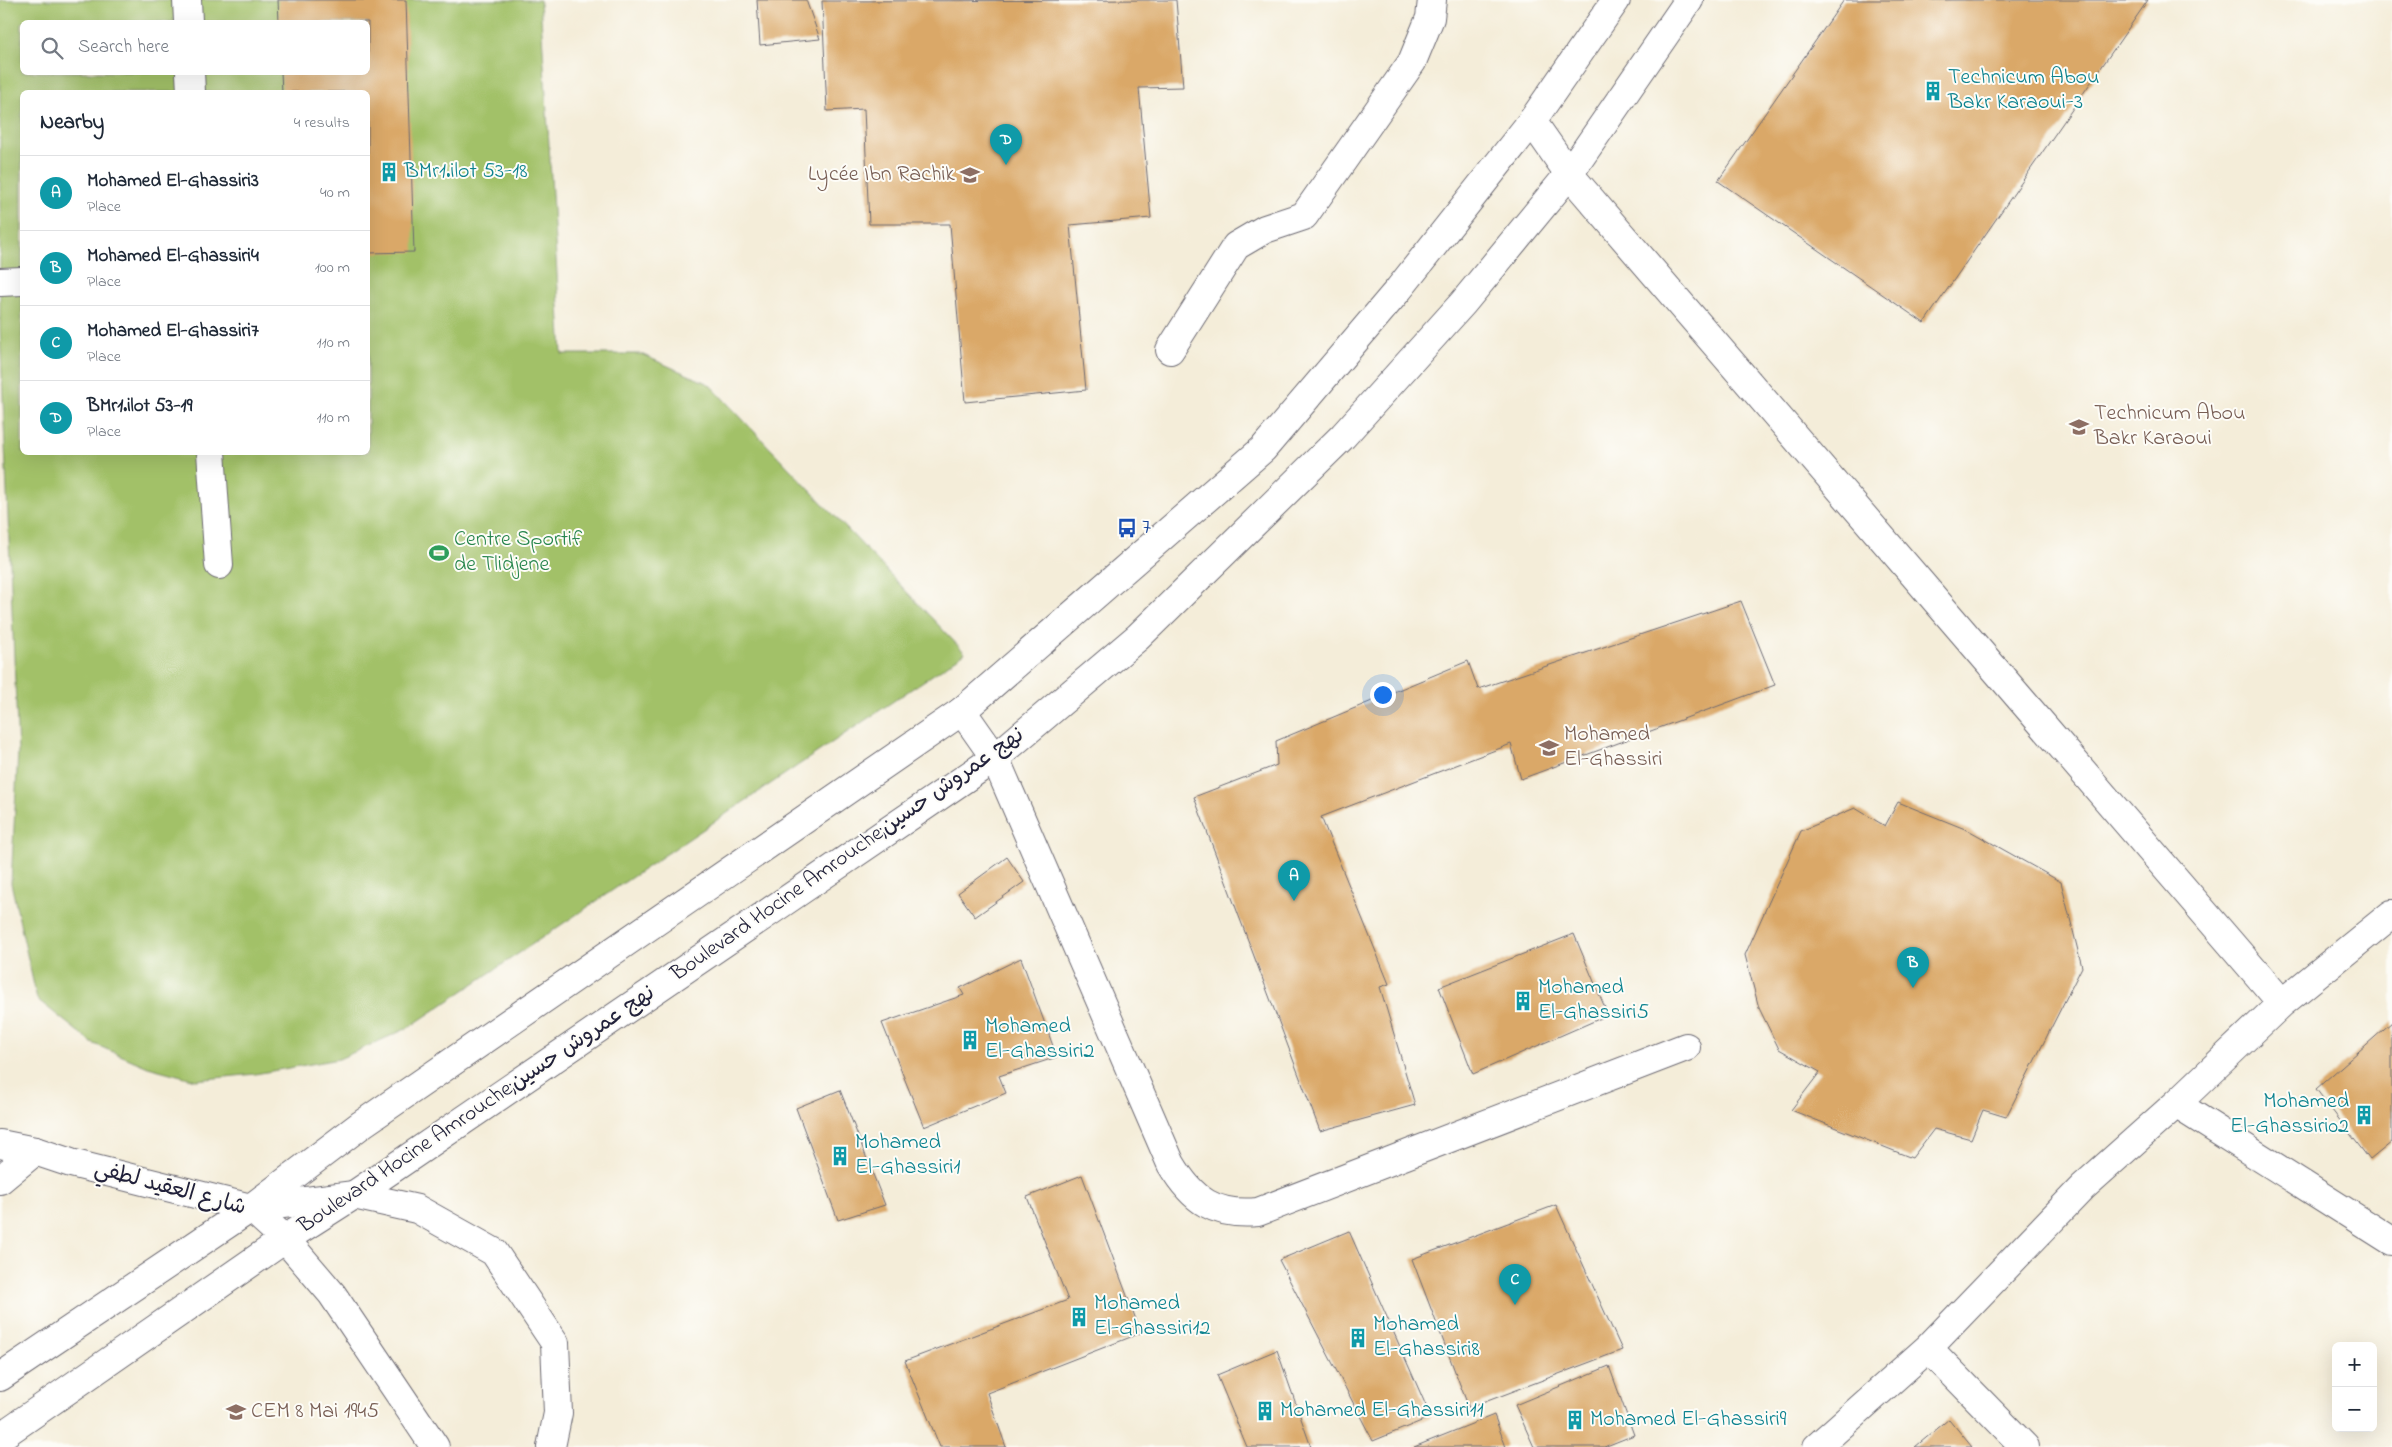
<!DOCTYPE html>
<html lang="en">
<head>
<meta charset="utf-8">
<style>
	:root { --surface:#fff; --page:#f6f6f7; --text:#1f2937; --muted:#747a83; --line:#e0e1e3; --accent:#1f6fb2 }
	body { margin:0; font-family:"Indie Flower","Playpen Sans Arabic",sans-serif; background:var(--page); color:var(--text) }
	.controls { position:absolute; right:15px; bottom:15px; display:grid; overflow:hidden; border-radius:8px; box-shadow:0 5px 20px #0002 }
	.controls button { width:45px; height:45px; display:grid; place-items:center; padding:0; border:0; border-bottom:1px solid var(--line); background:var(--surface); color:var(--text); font:25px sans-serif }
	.you { position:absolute; left:1382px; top:694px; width:18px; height:18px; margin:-12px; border:4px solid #fff; border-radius:50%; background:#1a73e8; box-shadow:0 0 0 8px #1a73e833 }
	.badge { display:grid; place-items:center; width:32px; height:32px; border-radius:50%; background:var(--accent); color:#fff; font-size:16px; font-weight:700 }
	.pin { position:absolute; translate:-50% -41px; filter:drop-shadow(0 1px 2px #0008) }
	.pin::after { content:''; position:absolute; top:26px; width:18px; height:15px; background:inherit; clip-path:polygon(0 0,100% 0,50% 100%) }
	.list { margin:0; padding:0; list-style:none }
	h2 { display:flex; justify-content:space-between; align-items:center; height:65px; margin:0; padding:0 20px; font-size:21px }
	h2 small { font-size:16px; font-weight:400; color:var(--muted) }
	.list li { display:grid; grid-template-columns:32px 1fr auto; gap:15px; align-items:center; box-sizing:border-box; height:75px; padding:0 20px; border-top:1px solid var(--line) }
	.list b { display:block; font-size:19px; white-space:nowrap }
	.list p { margin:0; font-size:16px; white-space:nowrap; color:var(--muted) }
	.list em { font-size:16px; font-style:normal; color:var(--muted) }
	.icon { flex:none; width:28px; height:28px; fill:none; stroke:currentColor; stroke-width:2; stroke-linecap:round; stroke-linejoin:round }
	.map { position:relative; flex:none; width:2392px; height:1447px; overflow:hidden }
	.search { position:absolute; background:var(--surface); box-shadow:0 5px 20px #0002; left:20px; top:20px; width:350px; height:55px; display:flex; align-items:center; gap:12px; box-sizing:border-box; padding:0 18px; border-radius:8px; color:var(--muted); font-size:19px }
	.panel { position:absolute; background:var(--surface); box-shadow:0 5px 20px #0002; left:20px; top:90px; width:350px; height:365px; border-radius:8px }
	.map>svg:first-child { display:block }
	.green { fill:#a2c168; stroke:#627252; fill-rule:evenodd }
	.building { fill:#daa867 }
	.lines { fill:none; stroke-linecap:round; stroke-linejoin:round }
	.minor-casing { stroke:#6c6972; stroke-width:30 }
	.major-casing { stroke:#6c6972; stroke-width:30 }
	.minor { stroke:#fff; stroke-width:28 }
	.major { stroke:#fff; stroke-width:28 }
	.labels { text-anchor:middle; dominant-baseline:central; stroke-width:4; stroke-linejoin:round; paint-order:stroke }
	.culture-label { font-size:22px; fill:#0d838f; stroke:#fdfcf7; text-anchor:start }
	.education-label { font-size:22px; fill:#785e54; stroke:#fdfcf7; text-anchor:start }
	.transit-label { font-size:22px; fill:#164399; stroke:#fdfcf7; text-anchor:start }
	.leisure-label { font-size:22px; fill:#27864d; stroke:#fdfcf7; text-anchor:start }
	.street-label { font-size:22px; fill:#22223b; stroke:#fdfcf7 }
</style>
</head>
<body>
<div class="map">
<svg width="2392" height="1447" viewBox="0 0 2392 1447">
	<rect width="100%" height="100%" fill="#fdfcf7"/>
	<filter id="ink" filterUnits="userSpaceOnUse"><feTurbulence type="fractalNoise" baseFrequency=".02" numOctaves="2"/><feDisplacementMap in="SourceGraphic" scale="10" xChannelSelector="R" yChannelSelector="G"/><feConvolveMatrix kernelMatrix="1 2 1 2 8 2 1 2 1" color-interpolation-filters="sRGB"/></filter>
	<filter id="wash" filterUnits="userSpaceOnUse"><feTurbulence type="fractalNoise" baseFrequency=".0096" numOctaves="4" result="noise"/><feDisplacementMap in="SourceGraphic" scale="20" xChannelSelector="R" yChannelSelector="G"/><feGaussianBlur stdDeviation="1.12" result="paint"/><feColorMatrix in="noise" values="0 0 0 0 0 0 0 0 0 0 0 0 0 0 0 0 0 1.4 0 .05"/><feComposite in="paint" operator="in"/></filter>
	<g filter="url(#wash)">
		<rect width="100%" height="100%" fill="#f4edd9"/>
		<path class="green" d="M0,0H540L562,354H641L709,384L965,653L408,1028L339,1059L255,1074L196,1080L148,1067L92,1043L37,999L11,883L18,752L0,328ZM22,22H368V72H22ZM22,92H368V452H22Z"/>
		<g id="blocks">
			<path class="building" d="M278,0H406L414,252L368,253V92H282L281,72H368V22H279Z
				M757,0H806L820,39L760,45Z
				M1176,0L1183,87L1139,88L1151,218L1070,225L1086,390L965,402L950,224H869L864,109L827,111L822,1Z
				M1844,0H2148L1924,323L1718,181Z
				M1741,601L1775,685L1521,779L1511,744L1321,817L1389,984L1380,987L1415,1105L1320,1131L1194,797L1277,765L1276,741L1468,661L1478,689Z
				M1898,802L1970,831L2061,882L2082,967L2006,1117L1983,1110L1971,1139L1934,1129L1912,1158L1791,1110L1820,1072L1779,1049L1759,1008L1745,955L1801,831L1855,808L1885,826Z
				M1007,857L1024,882L975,917L958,893Z
				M1574,934L1608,1015L1473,1074L1439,987Z
				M1021,958L1057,1057L999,1076L1006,1093L924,1127L882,1023L964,995L960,988Z
				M2392,1022V1142L2370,1160L2316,1089Z
				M840,1090L885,1205L838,1220L796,1108Z
				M1082,1175L1141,1333L987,1393L1006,1447H940L905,1361L1068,1300L1027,1197Z
				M1556,1205L1622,1350L1469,1408L1412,1259Z
				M1349,1231L1431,1417L1373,1441L1279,1260Z
				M1277,1350L1311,1447H1247L1217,1375Z
				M1609,1366L1634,1435L1604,1447H1534L1515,1405Z
				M1494,1415L1506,1447H1414Z
				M1949,1419L1972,1447H1915Z"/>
		</g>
	</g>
	<g filter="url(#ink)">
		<use href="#blocks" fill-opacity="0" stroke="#6c6972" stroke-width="1"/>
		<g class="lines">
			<defs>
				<path id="minor" d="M187,0L188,22
					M190,72L191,92
					M1532,121L1569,174L2282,1003
					M0,282L22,281
					M1170,350L1236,246L1265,229L1304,216L1412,62L1430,18L1432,0
					M211,452L219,565
					M962,711L995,758L1171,1164C1193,1201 1215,1216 1258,1212L1686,1047
					M2176,1104L2392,1241
					M0,1180L35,1151
					M251,1208L354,1195L417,1209L494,1252L555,1343L558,1413L551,1447
					M1928,1348L2025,1447
					M1817,1447L1928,1348L2083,1187L2176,1104L2282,1003L2392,914"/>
				<path id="major" d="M0,1144L35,1151L71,1163L251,1208L285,1239L332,1294L435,1447
					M0,1377L251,1208L362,1124L962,711L1263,449L1399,289L1532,121L1616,0
					M0,1437L285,1239L354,1195L995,758L1138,637L1343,436L1463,303L1569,174L1689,0"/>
			</defs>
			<use href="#minor" class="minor-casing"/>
			<use href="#major" class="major-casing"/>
			<use href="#minor" class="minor"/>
			<use href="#major" class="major"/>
		</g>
	</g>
	<defs>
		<symbol id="building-bare" viewBox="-9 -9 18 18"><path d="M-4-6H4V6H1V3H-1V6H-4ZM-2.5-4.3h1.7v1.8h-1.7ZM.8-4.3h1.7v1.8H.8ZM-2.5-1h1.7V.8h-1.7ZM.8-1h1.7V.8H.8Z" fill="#0f9aa8" stroke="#fdfcf7" stroke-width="2.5" paint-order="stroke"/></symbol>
		<symbol id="school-bare" viewBox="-9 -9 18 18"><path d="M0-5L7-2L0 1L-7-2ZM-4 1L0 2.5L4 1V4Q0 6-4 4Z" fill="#8d6e63" stroke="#fdfcf7" stroke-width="2.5" paint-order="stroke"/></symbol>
		<symbol id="bus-bare" viewBox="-9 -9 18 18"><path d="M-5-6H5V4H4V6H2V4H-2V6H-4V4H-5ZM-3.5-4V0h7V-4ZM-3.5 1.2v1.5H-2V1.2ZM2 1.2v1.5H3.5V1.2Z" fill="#1a4fb4" stroke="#fdfcf7" stroke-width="2.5" paint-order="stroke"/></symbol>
		<symbol id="stadium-bare" viewBox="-9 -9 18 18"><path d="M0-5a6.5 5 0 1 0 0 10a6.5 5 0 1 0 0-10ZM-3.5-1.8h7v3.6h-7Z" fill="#2e9e5b" stroke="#fdfcf7" stroke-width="2.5" paint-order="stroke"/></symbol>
	</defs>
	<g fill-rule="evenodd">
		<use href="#building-bare" x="1919" y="77" width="28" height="28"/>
		<use href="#building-bare" x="375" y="158" width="28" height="28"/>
		<use href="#school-bare" x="956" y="161" width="28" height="28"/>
		<use href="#school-bare" x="2065" y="413" width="28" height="28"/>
		<use href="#bus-bare" x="1113" y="514" width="28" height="28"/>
		<use href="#stadium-bare" x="425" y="539" width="28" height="28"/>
		<use href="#school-bare" x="1535" y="734" width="28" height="28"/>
		<use href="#building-bare" x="1509" y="987" width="28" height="28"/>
		<use href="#building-bare" x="956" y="1026" width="28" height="28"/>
		<use href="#building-bare" x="2350" y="1101" width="28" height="28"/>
		<use href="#building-bare" x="826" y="1142" width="28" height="28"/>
		<use href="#building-bare" x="1065" y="1303" width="28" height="28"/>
		<use href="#building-bare" x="1344" y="1324" width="28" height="28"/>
		<use href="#building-bare" x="1251" y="1397" width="28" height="28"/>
		<use href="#school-bare" x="222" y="1398" width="28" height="28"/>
		<use href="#building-bare" x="1561" y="1406" width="28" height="28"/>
	</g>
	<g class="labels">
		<g class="culture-label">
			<text x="1948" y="78">Technicum Abou<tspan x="1948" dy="25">Bakr Karaoui-3</tspan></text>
			<text x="404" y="172">BMr1.ilot 53-18</text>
			<text x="1538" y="988">Mohamed<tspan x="1538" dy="25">El-Ghassiri5</tspan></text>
			<text x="985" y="1027">Mohamed<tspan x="985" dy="25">El-Ghassiri2</tspan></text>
			<text x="2349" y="1102" text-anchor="end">Mohamed<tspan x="2349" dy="25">El-Ghassiri02</tspan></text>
			<text x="855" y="1143">Mohamed<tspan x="855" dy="25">El-Ghassiri1</tspan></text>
			<text x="1094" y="1304">Mohamed<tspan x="1094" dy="25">El-Ghassiri12</tspan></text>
			<text x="1373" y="1325">Mohamed<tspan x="1373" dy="25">El-Ghassiri8</tspan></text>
			<text x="1280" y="1411">Mohamed El-Ghassiri11</text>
			<text x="1590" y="1420">Mohamed El-Ghassiri9</text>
		</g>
		<g class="education-label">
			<text x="955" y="175" text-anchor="end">Lycée Ibn Rachik</text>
			<text x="2094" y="414">Technicum Abou<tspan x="2094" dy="25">Bakr Karaoui</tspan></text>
			<text x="1564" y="735">Mohamed<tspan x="1564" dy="25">El-Ghassiri</tspan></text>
			<text x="251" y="1412">CEM 8 Mai 1945</text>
		</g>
		<g class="transit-label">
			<text x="1142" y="528">7</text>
		</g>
		<g class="leisure-label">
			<text x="454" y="540">Centre Sportif<tspan x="454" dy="25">de Tlidjene</tspan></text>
		</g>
		<g class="street-label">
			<text transform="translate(848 855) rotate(-35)">Boulevard Hocine Amrouche;نهج عمروش حسين</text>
			<text transform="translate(477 1110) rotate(-34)">Boulevard Hocine Amrouche;نهج عمروش حسين</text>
			<text transform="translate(170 1189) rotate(15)">شارع العقيد لطفي</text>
		</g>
	</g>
</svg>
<div class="controls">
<button>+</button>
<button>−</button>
</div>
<div class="you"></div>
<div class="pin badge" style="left:1294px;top:901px;background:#0f9aa8">A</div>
<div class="pin badge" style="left:1913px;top:988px;background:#0f9aa8">B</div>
<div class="pin badge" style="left:1515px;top:1305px;background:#0f9aa8">C</div>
<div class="pin badge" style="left:1006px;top:165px;background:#0f9aa8">D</div>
<div class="search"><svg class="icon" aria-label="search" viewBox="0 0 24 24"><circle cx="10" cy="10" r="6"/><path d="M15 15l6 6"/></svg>Search here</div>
<section class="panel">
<h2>Nearby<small>4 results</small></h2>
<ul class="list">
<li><span class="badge" style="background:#0f9aa8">A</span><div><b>Mohamed El-Ghassiri3</b><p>Place</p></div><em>40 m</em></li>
<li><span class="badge" style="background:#0f9aa8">B</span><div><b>Mohamed El-Ghassiri4</b><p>Place</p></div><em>100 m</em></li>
<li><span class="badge" style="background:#0f9aa8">C</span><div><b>Mohamed El-Ghassiri7</b><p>Place</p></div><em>110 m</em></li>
<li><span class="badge" style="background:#0f9aa8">D</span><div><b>BMr1.ilot 53-19</b><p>Place</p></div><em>110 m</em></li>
</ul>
</section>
</div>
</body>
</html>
